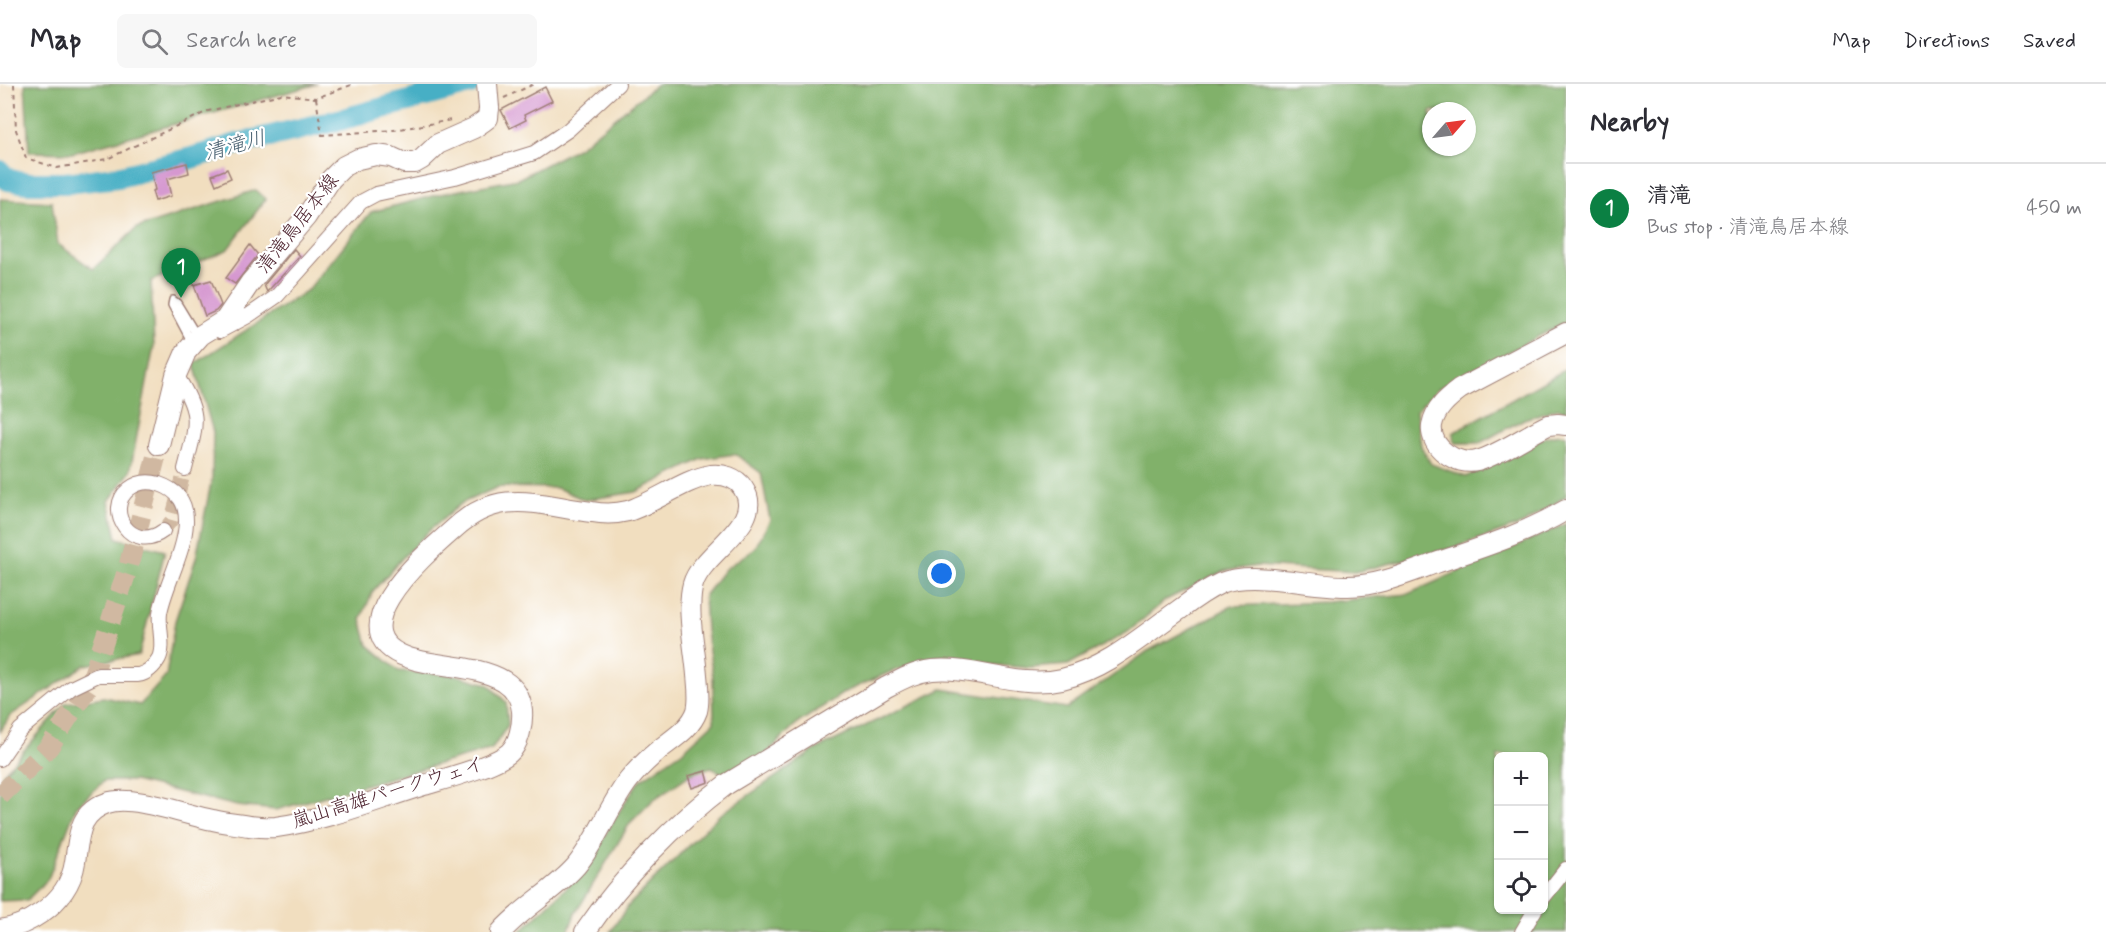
<!DOCTYPE html>
<html lang="en">
<head>
<meta charset="utf-8">
<style>
	:root { --surface:#fff; --page:#f7f7f7; --text:#2b2b33; --muted:#7c7c81; --line:#e1e1e2; --accent:#0b8043 }
	body { margin:0; font-family:Mynerve,"Klee One",sans-serif; background:var(--page); color:var(--text) }
	.controls { position:absolute; right:18px; bottom:18px; display:grid; overflow:hidden; border-radius:9px; box-shadow:0 2px 4px #0004 }
	.controls button { width:54px; height:54px; display:grid; place-items:center; padding:0; border:0; border-bottom:2px solid var(--line); background:var(--surface); color:var(--text); font:30px sans-serif }
	.compass { position:absolute; left:1422px; top:18px; width:54px; height:54px; border-radius:50%; background:var(--surface); box-shadow:0 2px 4px #0004; rotate:62deg }
	.you { position:absolute; left:942px; top:490px; width:21px; height:21px; margin:-15px; border:4px solid #fff; border-radius:50%; background:#1a73e8; box-shadow:0 0 0 9px #1a73e833 }
	.badge { display:grid; place-items:center; width:39px; height:39px; border-radius:50%; background:var(--accent); color:#fff; font-size:20px; font-weight:700 }
	.pin { position:absolute; translate:-50% -50px; filter:drop-shadow(0 2px 3px #0008) }
	.pin::after { content:''; position:absolute; top:32px; width:21px; height:18px; background:inherit; clip-path:polygon(0 0,100% 0,50% 100%) }
	.list { margin:0; padding:0; list-style:none }
	h2 { display:flex; justify-content:space-between; align-items:center; height:78px; margin:0; padding:0 24px; font-size:26px }
	h2 small { font-size:20px; font-weight:400; color:var(--muted) }
	.list li { display:grid; grid-template-columns:39px 1fr auto; gap:18px; align-items:center; box-sizing:border-box; height:90px; padding:0 24px; border-top:2px solid var(--line) }
	.list b { display:block; font-size:22px; white-space:nowrap }
	.list p { margin:0; font-size:20px; white-space:nowrap; color:var(--muted) }
	.list em { font-size:20px; font-style:normal; color:var(--muted) }
	.icon { flex:none; width:33px; height:33px; fill:none; stroke:currentColor; stroke-width:2; stroke-linecap:round; stroke-linejoin:round }
	.map { position:relative; flex:none; width:1566px; height:848px; overflow:hidden }
	header { display:flex; align-items:center; gap:36px; box-sizing:border-box; height:84px; padding:0 30px; background:var(--surface); border-bottom:2px solid var(--line) }
	header strong { font-size:28px }
	nav { display:flex; gap:33px; margin-inline-start:auto; font-size:21px }
	.search { width:420px; height:54px; background:var(--page); display:flex; align-items:center; gap:15px; box-sizing:border-box; padding:0 21px; border-radius:9px; color:var(--muted); font-size:22px }
	main { display:flex }
	aside { flex:1; background:var(--surface) }
	.map>svg:first-child { display:block }
	.forest { fill:#81b16b; stroke:#66684b; stroke-width:1.5; fill-rule:evenodd }
	.lines { fill:none; stroke-linecap:round; stroke-linejoin:round }
	.river { stroke:#46afc5; stroke-width:22 }
	.building { fill:#d698d0 }
	.street-tunnel { stroke:#d0b8a1; stroke-width:14; stroke-dasharray:14 7; stroke-linecap:butt }
	.secondary-tunnel { stroke:#d0b8a1; stroke-width:20; stroke-dasharray:20 10; stroke-linecap:butt }
	.lane-casing { stroke:#9e7e75; stroke-width:10 }
	.street-casing { stroke:#9e7e75; stroke-width:16 }
	.secondary-casing { stroke:#9e7e75; stroke-width:22 }
	.path { stroke:#9e7e75; stroke-width:2; stroke-dasharray:4.5 4.5; stroke-linecap:butt }
	.lane { stroke:#fff; stroke-width:7 }
	.street { stroke:#fff; stroke-width:14 }
	.secondary { stroke:#fff; stroke-width:20 }
	.secondary-bridge-casing { stroke:#9e7e75; stroke-width:22; stroke-linecap:butt }
	.secondary-bridge { stroke:#fff; stroke-width:20 }
	.labels { text-anchor:middle; dominant-baseline:central; stroke-width:4.5; stroke-linejoin:round; paint-order:stroke }
	.street-label { font-size:20px; fill:#4a1f2b; stroke:#fff }
	.water-label { font-size:21px; font-style:italic; fill:#486070; stroke:#fff }
</style>
</head>
<body>
<header>
<strong>Map</strong>
<div class="search"><svg class="icon" aria-label="search" viewBox="0 0 24 24"><circle cx="10" cy="10" r="6"/><path d="M15 15l6 6"/></svg>Search here</div>
<nav><a>Map</a><a>Directions</a><a>Saved</a></nav>
</header>
<main>
<div class="map">
<svg width="1566" height="848" viewBox="0 0 1566 848">
	<rect width="100%" height="100%" fill="#fff"/>
	<filter id="ink" filterUnits="userSpaceOnUse"><feTurbulence type="fractalNoise" baseFrequency=".0167" numOctaves="2"/><feDisplacementMap in="SourceGraphic" scale="12" xChannelSelector="R" yChannelSelector="G"/><feConvolveMatrix kernelMatrix="1 2 1 2 8 2 1 2 1" color-interpolation-filters="sRGB"/></filter>
	<filter id="wash" filterUnits="userSpaceOnUse"><feTurbulence type="fractalNoise" baseFrequency=".008" numOctaves="4" result="noise"/><feDisplacementMap in="SourceGraphic" scale="24" xChannelSelector="R" yChannelSelector="G"/><feGaussianBlur stdDeviation="1.35" result="paint"/><feColorMatrix in="noise" values="0 0 0 0 0 0 0 0 0 0 0 0 0 0 0 0 0 1.4 0 .05"/><feComposite in="paint" operator="in"/></filter>
	<g filter="url(#wash)">
		<rect width="100%" height="100%" fill="#f1debf"/>
		<path class="forest" d="M25,0H317L72,69L29,68Z
			M657,0H1566V238L1437,305L1416,327L1421,362L1431,380L1466,393C1485,383 1548,344 1566,351V412L1523,440L1454,464L1355,488L1257,482L1224,487L1166,516L1128,548L1068,581L1030,584L985,580L943,571L890,588L845,608L795,641L765,671L724,691L711,683L691,690L653,716L630,739L575,830L568,848H520L594,777L608,745L639,697L683,667L714,638L713,593L706,547L704,512L725,485L755,464L770,436L761,389L735,370L702,375L636,408L585,416L557,404L498,403L462,419L430,446L405,471L373,507L361,535L368,561L399,587L456,591L488,600L506,618L508,641L492,665L276,726L237,722L134,697H104L76,723L48,795L27,816L0,817V711L2,691L66,619L104,613L140,621L166,592L175,537L196,474L212,394L213,348L194,280L308,206L371,128L440,110L518,95L579,63ZM1431,27H1467V63H1431Z
			M256,106L266,115L227,166L151,197L154,262L130,388L109,417L117,454L165,467L139,571L85,581L10,632L0,648V115L52,118L58,160L93,185L137,144Z
			M1566,285V328L1558,324L1524,335L1480,359H1455L1453,349Z
			M1566,440V848H610L628,822L718,732L815,666L942,605L1067,624L1148,567L1232,522L1326,518L1408,510ZM1498,672H1544V826H1498Z"/>
		<g class="lines">
			<path class="river" d="M0,87L8,96L29,99H65L118,93L188,75L237,60L343,35L470,0"/>
		</g>
		<g id="blocks">
			<path class="building" d="M545,3L552,17L524,31L526,36L510,44L501,26Z
				M187,79L189,89L167,95L171,112L155,117L152,107L155,106L151,88Z
				M227,85L231,94L216,101L212,91Z
				M250,161L258,171L235,200L226,194Z
				M294,165L300,172L267,208L264,201Z
				M211,196L221,221L216,227L205,232L194,201Z
				M706,687L709,698L692,704L688,692Z"/>
		</g>
	</g>
	<g filter="url(#ink)">
		<use href="#blocks" fill-opacity="0" stroke="#9e7e75" stroke-width="1.5"/>
		<g class="lines">
			<path class="street-tunnel" d="M163,447L171,437L185,385"/>
			<path class="secondary-tunnel" d="M0,712L49,663L90,600L128,484L159,361"/>
			<defs>
				<path id="lane" d="M191,257L172,221L173,216L177,219L197,252"/>
				<path id="street" d="M220,247L248,232L277,212L361,118L376,110L455,93L534,69L568,46L618,0
					M176,291C203,332 196,341 185,385
					M0,675L20,646L71,604L98,591H138C148,589 154,583 159,574C165,561 158,544 160,529C166,491 216,419 159,400C149,397 138,398 129,405C103,426 132,470 163,447
					M1544,813L1566,785
					M1522,848L1535,826"/>
				<path id="secondary" d="M1566,249L1460,305C1448,314 1435,325 1432,341C1429,364 1457,382 1477,377C1499,371 1527,351 1548,341L1558,340L1566,341
					M159,361L176,291L186,268L201,251L225,236L250,199L306,133L331,95L344,82L358,75L376,71L391,73L404,79H415L422,75L438,60L474,44L484,37L488,34L489,24
					M0,846C16,844 28,838 41,829C59,817 72,799 75,778C79,752 78,729 107,719C132,710 186,731 213,736C225,739 237,740 249,742C258,743 267,744 276,743C326,736 376,716 424,701C444,695 494,682 509,669C519,660 523,640 522,627C521,615 515,604 504,597C479,582 444,583 416,576C328,553 423,472 455,444C501,402 539,422 592,428C604,430 616,430 628,427C654,419 685,395 711,391C723,390 736,393 743,404C767,439 702,468 693,500C686,525 695,565 697,591C698,602 700,616 697,627C690,647 668,657 653,671C644,679 635,688 628,697C608,724 597,756 576,782C554,807 523,823 501,848
					M585,848C622,794 675,739 727,700L885,604C900,596 914,588 932,586C976,582 1018,605 1062,595C1107,584 1142,552 1179,526C1192,516 1206,506 1221,499C1255,486 1312,503 1348,502C1378,502 1408,489 1436,479C1480,464 1525,450 1566,426"/>
			</defs>
			<use href="#lane" class="lane-casing"/>
			<use href="#street" class="street-casing"/>
			<use href="#secondary" class="secondary-casing"/>
			<path class="path" d="M14,0L16,46L26,74L57,84L107,75L208,27L281,10L316,14L354,0
				M316,14L322,51L394,46L452,36
				M504,14L534,0"/>
			<use href="#lane" class="lane"/>
			<use href="#street" class="street"/>
			<use href="#secondary" class="secondary"/>
			<defs>
				<path id="secondary-bridge" d="M487,0L489,24"/>
			</defs>
			<use href="#secondary-bridge" class="secondary-bridge-casing"/>
			<use href="#secondary-bridge" class="secondary-bridge"/>
		</g>
	</g>
	<g class="labels">
		<g class="street-label">
			<text transform="translate(298 140) rotate(-52)">清滝鳥居本線</text>
			<text transform="translate(388 709) rotate(-17)">嵐山高雄パークウェイ</text>
		</g>
		<g class="water-label">
			<text transform="translate(235 62) rotate(-15)">清滝川</text>
		</g>
	</g>
</svg>
<div class="controls">
<button>+</button>
<button>−</button>
<button><svg class="icon" aria-label="locate" viewBox="0 0 24 24"><circle cx="12" cy="12" r="6"/><path d="M12 2v4M12 18v4M2 12h4M18 12h4"/></svg></button>
</div>
<svg class="compass" viewBox="-18 -18 36 36"><path d="M0-13l5 13h-10z" fill="#e53935"/><path d="M0 13l5-13h-10z" fill="#7c7c81"/></svg>
<div class="you"></div>
<div class="pin badge" style="left:181px;top:214px">1</div>
</div>
<aside>
<h2>Nearby<small></small></h2>
<ul class="list">
<li><span class="badge">1</span><div><b>清滝</b><p>Bus stop · 清滝鳥居本線</p></div><em>450 m</em></li>
</ul>
</aside>
</main>
</body>
</html>
